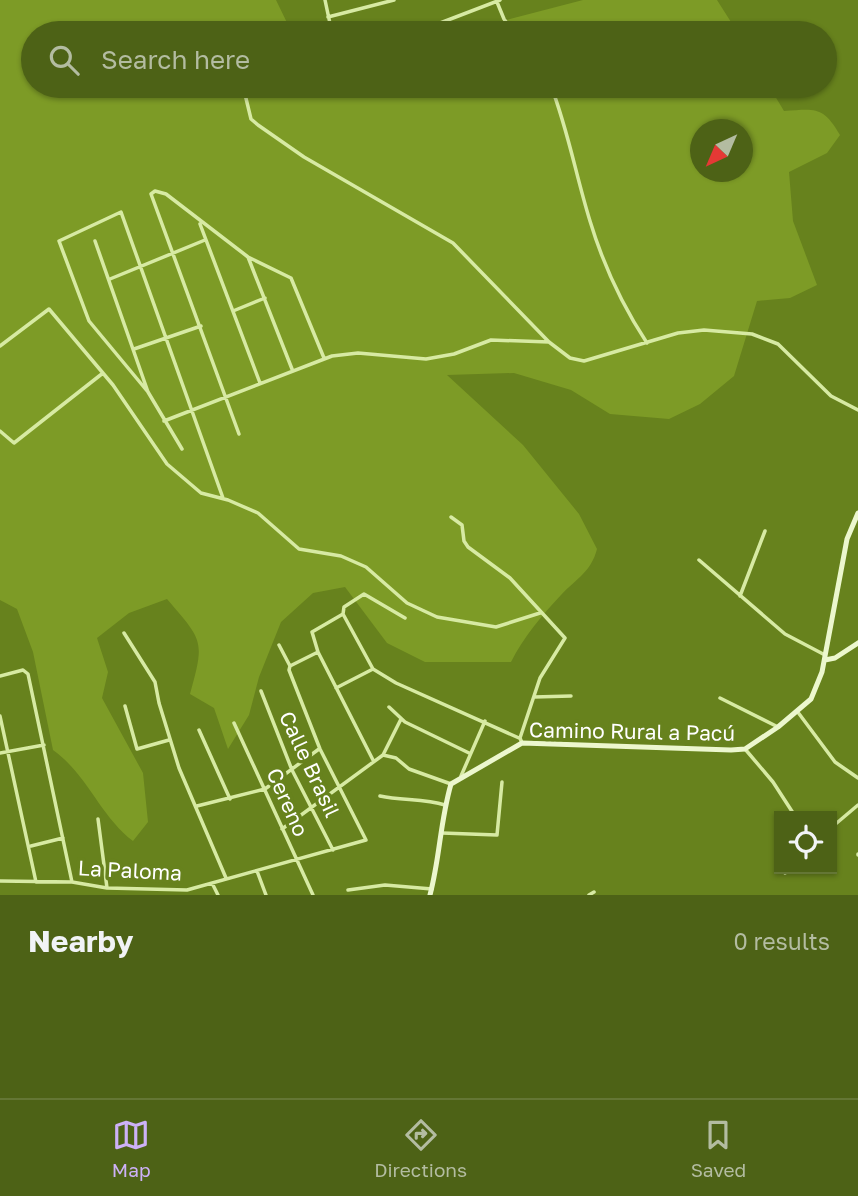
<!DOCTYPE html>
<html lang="en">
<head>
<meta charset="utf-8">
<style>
	:root { --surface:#4d6216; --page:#54681f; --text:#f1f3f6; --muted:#b3bca1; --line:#647635; --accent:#cdb1f7 }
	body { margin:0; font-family:"Golos Text",sans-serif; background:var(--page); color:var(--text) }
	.controls { position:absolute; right:21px; bottom:21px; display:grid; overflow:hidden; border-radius:0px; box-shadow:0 2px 5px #0004 }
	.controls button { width:63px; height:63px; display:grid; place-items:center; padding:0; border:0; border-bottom:2px solid var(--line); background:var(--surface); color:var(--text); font:35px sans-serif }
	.compass { position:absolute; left:690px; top:119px; width:63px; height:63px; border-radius:50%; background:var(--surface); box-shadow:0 2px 5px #0004; rotate:224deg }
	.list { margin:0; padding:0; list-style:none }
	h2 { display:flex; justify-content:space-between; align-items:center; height:91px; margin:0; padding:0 28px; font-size:30px }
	h2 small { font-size:23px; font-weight:400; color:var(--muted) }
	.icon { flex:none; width:38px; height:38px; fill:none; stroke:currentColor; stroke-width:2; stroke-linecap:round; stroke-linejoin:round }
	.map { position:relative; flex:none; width:858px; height:895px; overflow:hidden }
	.search { position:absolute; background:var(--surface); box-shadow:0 2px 5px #0004; left:21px; right:21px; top:21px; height:77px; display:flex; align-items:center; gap:18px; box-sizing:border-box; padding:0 24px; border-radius:38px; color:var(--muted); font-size:26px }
	.sheet { height:203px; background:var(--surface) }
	nav { display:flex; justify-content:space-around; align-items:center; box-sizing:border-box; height:98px; border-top:2px solid var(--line); background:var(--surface); font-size:19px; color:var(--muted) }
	nav a { display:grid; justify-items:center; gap:4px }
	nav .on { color:var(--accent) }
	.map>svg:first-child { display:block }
	.green { fill:#7d9b26; fill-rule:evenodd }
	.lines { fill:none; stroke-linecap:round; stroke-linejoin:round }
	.street { stroke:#d7eaa3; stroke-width:3.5 }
	.secondary { stroke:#ecf7ce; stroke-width:5 }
	.labels { text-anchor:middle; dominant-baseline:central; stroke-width:7; stroke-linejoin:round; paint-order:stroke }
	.street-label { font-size:21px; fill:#fff; stroke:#67821d }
</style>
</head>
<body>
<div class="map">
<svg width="858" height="895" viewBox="0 0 858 895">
	<rect width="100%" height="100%" fill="#67821d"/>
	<path class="green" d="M0,0H276L292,33H33V86H769L784,111C816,109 823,106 840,135L827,153L789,172L793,221L817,285L790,298L757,301L734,376L700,404L669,419L610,414L571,390L514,373L447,375L523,445L579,514L597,549C591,572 577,578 561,595C542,615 523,638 511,662H425L387,643L345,587L313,593L281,622L259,677L249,715L228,749L214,708L190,694C205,640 203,641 167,599L129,613L97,638L108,672L102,698L143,773L148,822L133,841C100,816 87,774 53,750L33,652L17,609L0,600ZM700,130H742V172H700Z
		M583,0H717L738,33H456Z"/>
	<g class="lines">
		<path class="street" d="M325,0L332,33
			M497,2L504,19L514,33
			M328,17L394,0
			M414,33L500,0
			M243,86L251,119L258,125L304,157L453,243L549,342L570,358L584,361L678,333L704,330L752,334L778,344L831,396L858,410
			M551,86C568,130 576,176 590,221C603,264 622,305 647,343
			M200,224L260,383
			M95,241L148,392L182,449
			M248,257L292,369
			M110,279L205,240
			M233,311L265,298
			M0,346L49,309L113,385L167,464L201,493L228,500L258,513L299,549L341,556L366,567L407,603L437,617L496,627L540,613
			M134,349L201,326
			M148,392L89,321L59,241L121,212L223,498
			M164,421L332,356L358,353L426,359L454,354L491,340L549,342
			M0,431L14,443L103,373
			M239,434L151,194L155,191L166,194L248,257L291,278L324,358
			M451,517L462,525L464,541L468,547L510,578L565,638L540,678L520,738L522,743
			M699,560L785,634L825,655
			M740,596L765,531
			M343,614L373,669L396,683L519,738
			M124,633L155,682L159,703L179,768L226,878
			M290,666L318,652
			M0,676L23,670L28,674L72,882
			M336,688L373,669
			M261,691L292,770L333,850
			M534,697L571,696
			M720,698L778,727
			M125,706L137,749L169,740
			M389,707L405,722L469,753
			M797,711L835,762L858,778
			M0,716L36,882
			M234,723L313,895
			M199,730L230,799
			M745,749L773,782L795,816
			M0,753L44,745
			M383,755L401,719
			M373,760L318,652L312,632L343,614L344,607L364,594L405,618
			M461,776L485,721
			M380,796C402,801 424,798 445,805
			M197,806L265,789L319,749
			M98,819L107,888
			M832,827L858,805
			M282,829L383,755L396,758L409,769L451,784
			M442,833L497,835L502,782
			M31,846L63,838
			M858,855V854
			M257,871L266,895
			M785,873L791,869
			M0,881L72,882L107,888L187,890L366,840L320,749L289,670L290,666L279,645
			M212,883L218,895
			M348,890L385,885L432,889
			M589,895L594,892"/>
		<path class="secondary" d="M825,660L835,658L858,643
			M430,895C440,857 440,822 451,784L522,743L731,750L745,749L778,727L811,699L822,672L847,539L858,513"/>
	</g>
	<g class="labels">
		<g class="street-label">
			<text transform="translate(632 731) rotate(1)">Camino Rural a Pacú</text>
			<text transform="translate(310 764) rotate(65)">Calle Brasil</text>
			<text transform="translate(288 802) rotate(66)">Cereno</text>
			<text transform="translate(130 870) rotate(3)">La Paloma</text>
		</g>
	</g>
</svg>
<div class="controls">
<button><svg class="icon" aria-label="locate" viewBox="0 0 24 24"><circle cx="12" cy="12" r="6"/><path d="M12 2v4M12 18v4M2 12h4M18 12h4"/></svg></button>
</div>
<svg class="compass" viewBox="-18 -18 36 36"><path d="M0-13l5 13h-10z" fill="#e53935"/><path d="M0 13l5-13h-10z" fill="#b3bca1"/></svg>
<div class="search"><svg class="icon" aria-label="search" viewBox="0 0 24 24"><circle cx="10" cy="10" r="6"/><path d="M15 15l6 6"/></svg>Search here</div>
</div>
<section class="sheet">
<h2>Nearby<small>0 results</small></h2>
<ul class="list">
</ul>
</section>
<nav>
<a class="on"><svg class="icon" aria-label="map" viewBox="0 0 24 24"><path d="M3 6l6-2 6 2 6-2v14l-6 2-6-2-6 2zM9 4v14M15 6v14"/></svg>Map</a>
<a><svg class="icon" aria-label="directions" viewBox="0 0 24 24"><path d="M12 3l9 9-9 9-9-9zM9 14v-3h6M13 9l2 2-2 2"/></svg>Directions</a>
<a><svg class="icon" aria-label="saved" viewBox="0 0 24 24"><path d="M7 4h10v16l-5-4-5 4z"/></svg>Saved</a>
</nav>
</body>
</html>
